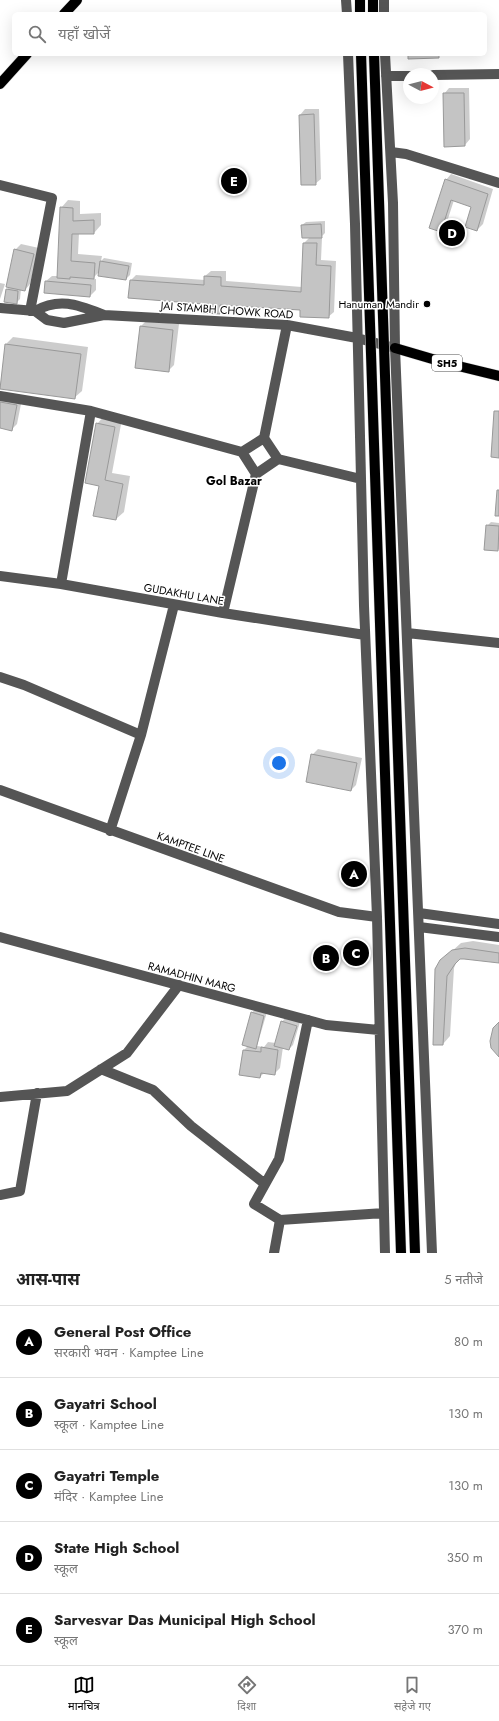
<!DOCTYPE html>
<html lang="hi">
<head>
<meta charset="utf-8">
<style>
	:root { --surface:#fff; --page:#f2f2f2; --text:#222; --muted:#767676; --line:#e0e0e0; --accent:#000 }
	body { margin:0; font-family:Jost,"Noto Sans Devanagari",sans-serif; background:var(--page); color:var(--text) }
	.compass { position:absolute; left:403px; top:68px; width:36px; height:36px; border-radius:50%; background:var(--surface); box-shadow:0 4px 16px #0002; rotate:97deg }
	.you { position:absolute; left:279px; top:763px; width:14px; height:14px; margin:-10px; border:3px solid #fff; border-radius:50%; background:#1a73e8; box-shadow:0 0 0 6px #1a73e833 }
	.badge { display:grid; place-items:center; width:26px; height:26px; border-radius:50%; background:var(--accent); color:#fff; font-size:13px; font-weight:700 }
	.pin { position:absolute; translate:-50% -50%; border:2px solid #fff; box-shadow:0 1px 4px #0006 }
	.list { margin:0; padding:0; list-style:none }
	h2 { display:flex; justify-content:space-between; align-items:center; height:52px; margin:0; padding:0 16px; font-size:17px }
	h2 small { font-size:13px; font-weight:400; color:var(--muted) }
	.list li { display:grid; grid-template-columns:26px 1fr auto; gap:12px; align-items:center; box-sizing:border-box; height:72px; padding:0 16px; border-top:1px solid var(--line) }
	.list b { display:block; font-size:15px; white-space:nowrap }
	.list p { margin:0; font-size:13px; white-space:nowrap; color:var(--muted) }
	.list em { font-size:13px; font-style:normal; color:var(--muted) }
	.icon { flex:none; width:22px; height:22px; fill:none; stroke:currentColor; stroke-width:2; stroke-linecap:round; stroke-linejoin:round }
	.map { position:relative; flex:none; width:499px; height:1253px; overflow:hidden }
	.search { position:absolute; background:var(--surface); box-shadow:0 4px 16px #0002; left:12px; right:12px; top:12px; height:44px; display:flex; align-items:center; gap:10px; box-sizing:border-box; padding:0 14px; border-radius:6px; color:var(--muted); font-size:15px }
	.sheet { height:412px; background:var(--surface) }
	nav { display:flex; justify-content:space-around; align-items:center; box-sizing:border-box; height:56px; border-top:1px solid var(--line); background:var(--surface); font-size:11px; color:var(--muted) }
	nav a { display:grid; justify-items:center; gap:2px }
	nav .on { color:var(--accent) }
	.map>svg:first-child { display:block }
	.shadow { fill:#0003 }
	.building { fill:#c4c4c4; stroke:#999 }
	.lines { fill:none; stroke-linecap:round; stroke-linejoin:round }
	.major-casing { stroke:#dbdbdb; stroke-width:11 }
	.minor { stroke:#555; stroke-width:10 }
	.major { stroke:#000; stroke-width:10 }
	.major-bridge-casing { stroke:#dbdbdb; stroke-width:11; stroke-linecap:butt }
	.major-bridge { stroke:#000; stroke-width:10 }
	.poi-dot { fill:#000; stroke:#fff; stroke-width:1.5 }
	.labels { text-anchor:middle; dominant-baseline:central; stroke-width:3; stroke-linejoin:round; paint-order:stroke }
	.shield { fill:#fff; stroke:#4c4c4c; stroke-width:1 }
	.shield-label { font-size:10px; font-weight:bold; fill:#000 }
	.poi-label { font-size:11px; fill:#000; stroke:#fff; text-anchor:end }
	.street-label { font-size:11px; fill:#000; stroke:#fff }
	.neighbourhood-label { font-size:12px; font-weight:bold; fill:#000; stroke:#fff }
</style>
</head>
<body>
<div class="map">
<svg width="499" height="1253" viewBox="0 0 499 1253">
	<rect width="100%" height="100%" fill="#fff"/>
	<path class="shadow" d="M449,88H469L470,139L465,145L444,94Z
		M305,109H319L321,179L315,184L300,115Z
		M451,174L493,189L483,224L477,230L472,206L454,200L446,225L441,231L446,180Z
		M68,200L80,201V214L101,213V225L94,233H79L78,254L102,256L101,261L104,258L132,263L130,275L126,279L99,272L92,279H96V290L90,296L46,281L52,276H58L61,208Z
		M325,221V233L320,238H322L321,260L336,261L334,312L328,317L301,310L225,304V307L219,313L204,303L131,280L136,275L205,280V276L211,271H226V281L302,287L304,243L310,237L302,225L306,222Z
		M21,244L39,248L30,284L25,290L21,289L20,299L16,303L6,290L10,286L15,250Z
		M0,283L5,284L0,299Z
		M146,321L179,324L174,365L168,371L141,326Z
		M13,337L88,347L82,391L74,398L0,388L6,344Z
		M0,398L22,399L17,424L11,430L0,427Z
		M104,416L122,419L112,473L130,476L124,512L116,519L94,515L100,485L97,424Z
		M491,522L499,523V549L498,550L487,526Z
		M318,749L362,758L356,785L351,790L312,755Z
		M473,941L499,945V962L460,958L456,963L454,968L450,1036L443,1044L441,961L461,943Z
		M255,1009L267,1012L257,1046L264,1047L268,1042L276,1043L282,1022L285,1018L300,1022L293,1045L289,1049L283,1047L280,1068L274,1074L264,1073L260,1077L240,1074L244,1050L248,1046L252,1013Z"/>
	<path class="building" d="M408,54H439V58L408,59Z
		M443,93H464L465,146L444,147Z
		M314,114L316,185H301L299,115Z
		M445,179L488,194L477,231L465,227L471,207L451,200L441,232L429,228Z
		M60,207L73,208V221L94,220V234H72L71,261L95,263L94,279L70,277V279L57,278Z
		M321,224L322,238H302L301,225Z
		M303,243H317L316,265L331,266L329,318L300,317V310L220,305V314L203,313V304L128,298L130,280L204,285V276L221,277V286L301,292Z
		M14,249L34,254L25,291L6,287Z
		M100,261L129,266L126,280L98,276Z
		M45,281L91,285L90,297L44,293Z
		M6,289L18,291L17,304L4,302Z
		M140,326L173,330L169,372L135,368Z
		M5,344L81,354L75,399L0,389Z
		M0,402L17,405L12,431L0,428Z
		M494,411H499V458L491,457Z
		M96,423L115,427L105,480L123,484L116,520L93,516L99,486L85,483Z
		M497,490H499V516H495Z
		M486,525L499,526L498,551L484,550Z
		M311,754L357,763L351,791L306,782Z
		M465,948L499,953V963L464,959H460L455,964L447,976L443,1045H433L435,969L440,960L452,950Z
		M251,1012L264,1016L256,1049L242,1045Z
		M281,1021L297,1026L289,1050L274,1046Z
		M499,1022V1057L491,1048L490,1041L493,1028Z
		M261,1047L278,1050L275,1075L261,1073L260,1078L239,1075L243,1050L261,1052Z"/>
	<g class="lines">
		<defs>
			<path id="major" d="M360,0V14
				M373,0V14
				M64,14L77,0
				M0,84L27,54
				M395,348L446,363L499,376"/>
		</defs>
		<use href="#major" class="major-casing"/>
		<path class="minor" d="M346,0L347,14
			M384,0V14
			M348,54L355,224L364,606L377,917L385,1253
			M385,54L393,203L395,348L432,1253
			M433,75L499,74
			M386,76H409
			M391,152L406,154L499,183
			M0,185L52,198L30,311
			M0,308L35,311L47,320L64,323L104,315L287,325L357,338L391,347
			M35,311C60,297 78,305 104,315
			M0,396L91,411L61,584
			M91,411L242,452L256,474L278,459L264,438L242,452
			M264,438L287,325
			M278,459L361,479
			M0,576L61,584L223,613L365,635
			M223,613L256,474
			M407,633L499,643
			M0,677L24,685L141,735
			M0,790L339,912L377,917
			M110,831L141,735L174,605
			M419,913L499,924
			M419,927L499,937
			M0,937L326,1025L379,1030
			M101,1069L153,1090L191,1126L265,1184
			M0,1097L67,1091L127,1053L179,985
			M0,1195L20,1191L37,1093
			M280,1220L254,1204L279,1159L308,1020
			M274,1253L280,1220L384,1213"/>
		<use href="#major" class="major"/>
		<defs>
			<path id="major-bridge" d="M361,54L401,1253
				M374,54L415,1253"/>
		</defs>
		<use href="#major-bridge" class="major-bridge-casing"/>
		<use href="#major-bridge" class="major-bridge"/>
	</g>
	<circle class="poi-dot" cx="427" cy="304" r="4"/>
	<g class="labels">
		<rect class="shield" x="432" y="355" width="30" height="16" rx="3"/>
		<g class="shield-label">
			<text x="447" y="363">SH5</text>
		</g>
		<g class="poi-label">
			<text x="419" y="304">Hanuman Mandir</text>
		</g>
		<g class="street-label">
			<text transform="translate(227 310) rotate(4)">JAI STAMBH CHOWK ROAD</text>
			<text transform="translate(184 594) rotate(10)">GUDAKHU LANE</text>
			<text transform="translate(191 847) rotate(20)">KAMPTEE LINE</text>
			<text transform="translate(192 977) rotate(15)">RAMADHIN MARG</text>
		</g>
		<g class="neighbourhood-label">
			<text x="234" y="481">Gol Bazar</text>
		</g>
	</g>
</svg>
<svg class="compass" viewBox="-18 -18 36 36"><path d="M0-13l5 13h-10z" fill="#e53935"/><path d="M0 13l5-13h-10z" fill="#767676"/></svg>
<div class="you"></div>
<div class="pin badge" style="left:354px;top:874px">A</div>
<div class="pin badge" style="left:326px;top:958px">B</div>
<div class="pin badge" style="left:356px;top:953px">C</div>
<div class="pin badge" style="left:452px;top:233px">D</div>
<div class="pin badge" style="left:234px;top:181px">E</div>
<div class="search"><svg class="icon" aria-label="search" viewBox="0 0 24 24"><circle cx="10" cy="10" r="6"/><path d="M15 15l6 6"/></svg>यहाँ खोजें</div>
</div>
<section class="sheet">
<h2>आस-पास<small>5 नतीजे</small></h2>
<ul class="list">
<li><span class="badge">A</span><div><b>General Post Office</b><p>सरकारी भवन · Kamptee Line</p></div><em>80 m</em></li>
<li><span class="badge">B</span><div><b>Gayatri School</b><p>स्कूल · Kamptee Line</p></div><em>130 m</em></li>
<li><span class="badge">C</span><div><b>Gayatri Temple</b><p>मंदिर · Kamptee Line</p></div><em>130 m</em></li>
<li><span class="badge">D</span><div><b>State High School</b><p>स्कूल</p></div><em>350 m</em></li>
<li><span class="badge">E</span><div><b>Sarvesvar Das Municipal High School</b><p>स्कूल</p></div><em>370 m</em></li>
</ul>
</section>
<nav>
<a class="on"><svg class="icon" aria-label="map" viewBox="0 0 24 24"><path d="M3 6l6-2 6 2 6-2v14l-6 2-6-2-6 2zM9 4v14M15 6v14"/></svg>मानचित्र</a>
<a><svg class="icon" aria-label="directions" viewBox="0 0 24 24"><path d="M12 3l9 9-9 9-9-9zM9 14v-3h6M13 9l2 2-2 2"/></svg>दिशा</a>
<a><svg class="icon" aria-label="saved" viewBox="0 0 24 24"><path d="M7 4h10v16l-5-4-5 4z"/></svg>सहेजे गए</a>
</nav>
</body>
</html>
